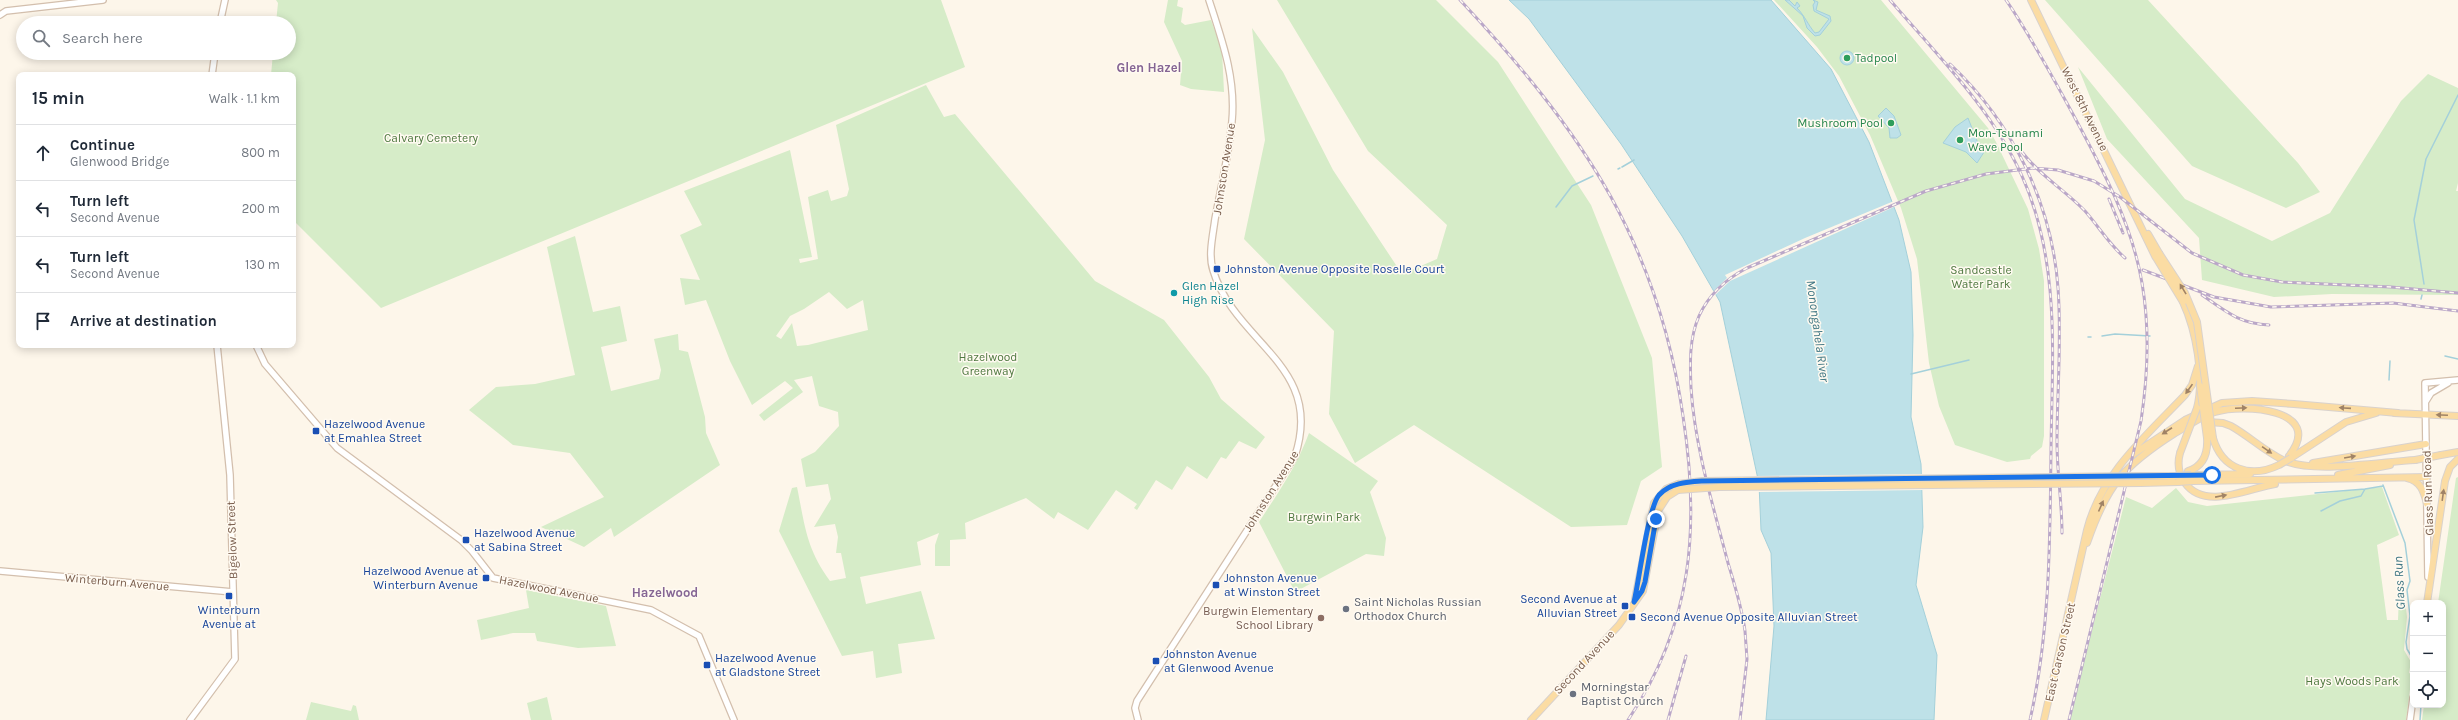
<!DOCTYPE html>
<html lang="en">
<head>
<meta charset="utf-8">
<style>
	:root { --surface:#fff; --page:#f2f2f3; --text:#1f2937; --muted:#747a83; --line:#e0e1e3 }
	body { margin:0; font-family:Karla,sans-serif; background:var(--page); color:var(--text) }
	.controls { position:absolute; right:12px; bottom:12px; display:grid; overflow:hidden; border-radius:8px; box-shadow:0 2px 10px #0003 }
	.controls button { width:36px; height:36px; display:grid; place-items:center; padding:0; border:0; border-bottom:1px solid var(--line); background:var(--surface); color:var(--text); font:20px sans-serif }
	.stop { position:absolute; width:12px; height:12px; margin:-9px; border:3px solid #1a73e8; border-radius:50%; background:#fff }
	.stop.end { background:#1a73e8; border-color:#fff; box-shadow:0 1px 4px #0008 }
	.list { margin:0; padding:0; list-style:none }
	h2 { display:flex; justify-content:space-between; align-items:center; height:52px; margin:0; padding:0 16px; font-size:17px }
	h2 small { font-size:13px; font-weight:400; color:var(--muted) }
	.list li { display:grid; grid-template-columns:26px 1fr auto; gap:12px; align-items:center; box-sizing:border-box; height:56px; padding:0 16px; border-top:1px solid var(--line) }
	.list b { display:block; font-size:15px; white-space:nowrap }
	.list p { margin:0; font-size:13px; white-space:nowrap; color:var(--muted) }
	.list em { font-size:13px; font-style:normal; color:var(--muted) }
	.icon { flex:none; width:22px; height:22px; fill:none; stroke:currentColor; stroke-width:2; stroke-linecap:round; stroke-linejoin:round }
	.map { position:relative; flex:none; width:2458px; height:720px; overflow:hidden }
	.search { position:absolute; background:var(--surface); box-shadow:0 2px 10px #0003; left:16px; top:16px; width:280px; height:44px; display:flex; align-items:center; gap:10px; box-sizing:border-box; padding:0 14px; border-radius:22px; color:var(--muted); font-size:15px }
	.panel { position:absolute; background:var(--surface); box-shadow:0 2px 10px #0003; left:16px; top:72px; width:280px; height:276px; border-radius:8px }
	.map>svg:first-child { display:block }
	.green { fill:#d6ecc8; fill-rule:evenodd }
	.water { fill:#bee1e8; stroke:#a4d0da }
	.pier { fill:#fdf6ea }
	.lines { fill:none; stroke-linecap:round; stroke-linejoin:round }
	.stream { stroke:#a4d0da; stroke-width:1.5 }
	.secondary-casing { stroke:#d3bfad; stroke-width:8 }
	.primary-casing { stroke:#d9d2cd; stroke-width:8 }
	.secondary { stroke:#fff; stroke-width:5.5 }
	.primary { stroke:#fbdca3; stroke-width:6 }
	.rail-casing { stroke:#baa7c8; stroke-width:3 }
	.rail { stroke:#fffaf1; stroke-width:1.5; stroke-dasharray:4.5; stroke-linecap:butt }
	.primary-bridge-casing { stroke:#d9d2cd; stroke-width:8; stroke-linecap:butt }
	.primary-bridge { stroke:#fbdca3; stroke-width:6 }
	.oneway { fill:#a08366 }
	.route { stroke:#1a73e8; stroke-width:5 }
	.leisure-dot { fill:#2e9e5b; stroke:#fffaf1; stroke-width:1.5 }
	.transit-dot { fill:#1a4fb4; stroke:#fffaf1; stroke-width:1.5 }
	.culture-dot { fill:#0f9aa8; stroke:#fffaf1; stroke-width:1.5 }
	.worship-dot { fill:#6b7280; stroke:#fffaf1; stroke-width:1.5 }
	.education-dot { fill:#8d6e63; stroke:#fffaf1; stroke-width:1.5 }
	.labels { text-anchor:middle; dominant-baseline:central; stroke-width:3; stroke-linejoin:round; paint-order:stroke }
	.leisure-label { font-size:12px; fill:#27864d; stroke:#fffaf1; text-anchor:start }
	.street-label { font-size:12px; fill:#795d4c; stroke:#fffaf1 }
	.park-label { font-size:12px; fill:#507941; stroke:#fffaf1 }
	.transit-label { font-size:12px; fill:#164399; stroke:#fffaf1; text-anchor:start }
	.culture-label { font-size:12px; fill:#0d838f; stroke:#fffaf1; text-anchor:start }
	.worship-label { font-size:12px; fill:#5b616d; stroke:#fffaf1; text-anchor:start }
	.education-label { font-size:12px; fill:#785e54; stroke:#fffaf1; text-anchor:end }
	.neighbourhood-label { font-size:13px; font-weight:bold; fill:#856594; stroke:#fffaf1 }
	.water-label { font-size:13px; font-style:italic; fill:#427885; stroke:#fffaf1 }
</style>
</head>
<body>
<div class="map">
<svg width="2458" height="720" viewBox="0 0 2458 720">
	<rect width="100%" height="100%" fill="#fdf6ea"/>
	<path class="green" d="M276,0H941L965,67L381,308L293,220V75H271L273,53H289V23H276L278,3Z
		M1168,0H1178L1177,6L1183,8L1181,22L1185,25L1211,20L1222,50L1224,92L1191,89L1180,85L1182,61L1164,22Z
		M1277,0H1436L1498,62L1591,205L1652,358L1662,467L1641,481L1627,525L1571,527L1414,425L1355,463L1329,414L1334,331L1244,239L1265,140L1252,28L1283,72L1333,170L1402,274L1437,259L1447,225L1368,151Z
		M1774,0H1881L1988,128L1996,142L2028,209L2039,249L2044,281V436L2042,447L2031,456L2030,459L2007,462L1955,445L1939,406L1929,363L1917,259L1901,208L1870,135L1839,76L1817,47Z
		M2045,0H2148L2298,163L2320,192L2286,208L2192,166Z
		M2078,67L2185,199L2272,241L2330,213L2401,101L2428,74L2458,88V183L2456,191H2458V295L2332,294L2274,297L2202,280L2199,238L2107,139Z
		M926,85L944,117L955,114L1095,281L1164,320L1209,377L1221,399L1265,437L1256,449L1239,441L1226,459L1221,457L1207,479L1187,466L1172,490L1156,480L1137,510L1134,508L1137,504L1116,490L1088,530L1058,512L1054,519L1026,498L965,523L966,539L950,540V566H935V545L939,533L917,542L921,565L860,577L866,604L921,591L935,639L898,644L902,673L876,678L873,651L842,656L779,531L792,488L797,487C805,526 806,548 830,581L846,578L841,553H836L838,537L835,524L814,527L831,499L828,484L806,487L801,459L815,452L839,426L838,412L819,406L812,376L794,380L803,392L764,421L759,415L793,388L785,381L752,405L730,361L706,300L685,305L680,278L700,280L680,235L702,225L684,191L790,150L812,257L799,259L800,263L818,259L808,197L828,190L831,201L847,196L849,189L836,125ZM829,292L847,309L863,300L868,330L808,345L797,346L792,323L781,339L776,336L790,316L804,309Z
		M575,236L593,312L620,306L627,341L601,347L611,391L659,379L661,370L654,339L678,334L679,350L688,352L705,417L706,433L720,465L614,537L611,528L584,547L541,527L604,497L570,453L513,445L469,410L496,387L535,384L575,375L547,247Z
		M1309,433L1378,481L1370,492L1386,538L1384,556L1366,554L1295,592L1259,522C1278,493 1297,466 1309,433Z
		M2458,477V720H2422L2424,705H2443V603H2438L2456,478Z
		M2382,487L2399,535L2377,545L2387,620H2398L2399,595L2402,589L2404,590L2407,617L2404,650L2411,662L2409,673L2412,674L2406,720H2069L2126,497L2152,508L2176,488L2188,502L2207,506Z
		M526,590L606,606L616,646L578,648L537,641L535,633H513L481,640L477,620L529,608Z
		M547,697L552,720H531L527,703Z
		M311,702L351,711L353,705L356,706L359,720H306Z"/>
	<path class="water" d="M1509,0H1771L1831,69L1869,142L1899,220L1911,272L1913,335L1911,417L1921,464L1923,527L1916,585L1937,655L1934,720H1766L1774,626L1771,553L1761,530L1759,484L1720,302L1682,236L1621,144L1529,19Z
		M1785,0H1789L1795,6L1797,2L1800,6L1797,8C1805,16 1808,25 1815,33L1819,32L1829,19L1814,11L1813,5L1815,2L1813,0L1818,2L1816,10L1830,16L1831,21L1820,35L1815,36L1807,28L1803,16Z
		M1840 58a7 7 0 1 1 14 0a7 7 0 1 1-14 0Z
		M1886,108L1894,116L1901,135L1897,138H1890L1889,128L1878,116Z
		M1968,118L1977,141L1986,149L1977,163L1966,152L1943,143L1955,127Z"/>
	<path class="pier" d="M1894,201L1896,206L1730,281L1714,296L1712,293L1727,278L1725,275L1805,238Z
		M1923,474L1924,490L1758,492L1756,476Z"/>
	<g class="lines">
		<path class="stream" d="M1622,167L1634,160
			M1618,169L1620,168
			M1556,207L1572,186L1593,176
			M2424,284L2414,220L2426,159L2458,95
			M2421,299L2422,295
			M2102,336L2115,334L2150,336
			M2088,337H2091
			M2445,356L2458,359
			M1911,374L1969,360
			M2389,380L2390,361
			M2383,485L2405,543L2410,581L2407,590L2410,616L2406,642L2407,649L2413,659
			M2315,493L2365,489
			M2321,511L2340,501L2361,496L2365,489L2383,486
			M2420,720L2421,705"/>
		<defs>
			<path id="secondary" d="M0,15L6,11L103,0
				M220,23L225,0
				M212,75L215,53
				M256,345L265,364L337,448L461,540L472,551L493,578L651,610L699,636L734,720
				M2426,401L2431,393L2448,383
				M0,571L233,592
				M2428,577L2425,383L2458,380
				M190,720L235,659L230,475L217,345
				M1138,720L1135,708L1137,701L1295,456C1325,365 1235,344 1213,270C1208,255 1213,235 1215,219C1221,187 1229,154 1232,121C1236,78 1222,40 1209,0
				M2410,720L2413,698"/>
			<path id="primary" d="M2031,0L2155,256
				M2148,234L2159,253
				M2183,302C2196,330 2205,378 2197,408
				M2394,413L2458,416
				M2207,422L2223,423L2231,426C2249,436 2264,451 2283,460C2313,474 2380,462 2415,460
				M2213,438C2222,469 2250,479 2279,465
				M2180,453C2177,464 2178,473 2185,483C2205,511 2249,488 2275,484
				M2132,455L2185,420L2222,403L2252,401L2294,404L2398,413
				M2441,455L2458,452
				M2291,458L2346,422L2376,413
				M2313,463L2426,444
				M2188,471C2204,466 2208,453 2207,438
				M2191,475L2250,474
				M2338,475L2390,465
				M2141,476H2175
				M2407,478C2421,481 2424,492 2427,504
				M2193,481L2427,477
				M2141,483L2178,482
				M2087,543C2107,485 2123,466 2175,433C2188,426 2201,416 2215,412C2243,403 2326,409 2289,456
				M1635,599L1654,503L1666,489L1678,484
				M2427,603L2445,481L2450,467L2458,459
				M1531,720L1619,625L1643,591L1658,511L1667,497L1678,490
				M2044,720L2087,530C2101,474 2146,436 2185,395L2192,385L2198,366"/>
		</defs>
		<use href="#secondary" class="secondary-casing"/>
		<use href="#primary" class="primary-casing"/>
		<use href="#secondary" class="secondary"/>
		<use href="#primary" class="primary"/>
		<defs>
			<path id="rail" d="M1460,0C1516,60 1571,125 1611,197C1649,266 1672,339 1683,416C1700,527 1693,624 1628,720
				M1890,0C1937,55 1992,109 2022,176C2061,263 2052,357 2051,450C2050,541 2050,632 2030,720
				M2006,0C2032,38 2053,78 2075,118C2103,170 2132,224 2142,283C2150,329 2148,375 2141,421L2069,720
				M1950,64C2012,122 2052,203 2058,288C2062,339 2057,391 2057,442C2057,473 2062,503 2062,533
				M2022,152C2040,176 2065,190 2085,211C2099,227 2109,244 2125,258
				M2109,199L2123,233
				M2143,270L2214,297L2271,307L2393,303L2458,311
				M2202,295C2225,311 2240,324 2269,325
				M1668,720L1686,656
				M1740,720L1747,659L1745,631C1742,608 1735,586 1728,563C1713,505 1695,448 1691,388C1690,363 1689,339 1699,316C1709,294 1726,279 1747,268L1926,191L1986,174L2033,168L2058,170L2094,181L2120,197L2192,253L2243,275L2282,282L2391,287L2458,293"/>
		</defs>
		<use href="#rail" class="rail-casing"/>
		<use href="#rail" class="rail"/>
		<defs>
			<path id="primary-bridge" d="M2159,253L2185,293L2197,322L2213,438
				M2155,256L2183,302
				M2200,386L2207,438
				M2180,453L2197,408
				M2415,460L2441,455
				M2279,465L2291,458
				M2175,476L2191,475
				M2178,482L2193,481
				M1678,484L1702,481L2141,476
				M1678,490L1719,487L2141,483"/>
		</defs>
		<use href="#primary-bridge" class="primary-bridge-casing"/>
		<use href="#primary-bridge" class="primary-bridge"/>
	</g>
	<defs><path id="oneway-solid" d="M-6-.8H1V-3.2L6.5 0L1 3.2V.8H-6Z"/></defs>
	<g class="oneway">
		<use href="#oneway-solid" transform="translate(2183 289) rotate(-121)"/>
		<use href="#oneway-solid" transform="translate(2189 389) rotate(125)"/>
		<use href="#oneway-solid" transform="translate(2241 408) rotate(-2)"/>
		<use href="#oneway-solid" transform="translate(2345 408) rotate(-176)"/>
		<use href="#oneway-solid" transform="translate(2442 415) rotate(-177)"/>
		<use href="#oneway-solid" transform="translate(2167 431) rotate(147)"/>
		<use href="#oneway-solid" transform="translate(2267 450) rotate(35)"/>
		<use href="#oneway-solid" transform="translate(2350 457) rotate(-10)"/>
		<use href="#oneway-solid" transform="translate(2443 495) rotate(-82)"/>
		<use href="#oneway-solid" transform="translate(2221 496) rotate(-11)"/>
		<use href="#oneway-solid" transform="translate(2101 506) rotate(-66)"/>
	</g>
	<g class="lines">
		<path class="route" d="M1656,519L1645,582L1642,591L1634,602C1639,581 1648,508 1659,495C1670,483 1687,482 1702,481L2212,475"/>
	</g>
	<g class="leisure-dot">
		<circle cx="1847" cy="58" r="4"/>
		<circle cx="1891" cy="123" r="4"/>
		<circle cx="1960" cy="140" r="4"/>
	</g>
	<g class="transit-dot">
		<rect x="1213" y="265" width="8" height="8" rx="2"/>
		<rect x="312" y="427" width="8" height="8" rx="2"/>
		<rect x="462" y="536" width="8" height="8" rx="2"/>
		<rect x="482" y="574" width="8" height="8" rx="2"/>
		<rect x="1212" y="581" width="8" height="8" rx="2"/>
		<rect x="225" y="592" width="8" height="8" rx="2"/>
		<rect x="1621" y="602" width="8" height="8" rx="2"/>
		<rect x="1628" y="613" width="8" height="8" rx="2"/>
		<rect x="1152" y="657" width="8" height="8" rx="2"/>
		<rect x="703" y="661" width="8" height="8" rx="2"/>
	</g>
	<circle class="culture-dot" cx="1174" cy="293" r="4"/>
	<g class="worship-dot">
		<circle cx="1346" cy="609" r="4"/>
		<circle cx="1573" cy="694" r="4"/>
	</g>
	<circle class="education-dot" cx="1321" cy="618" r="4"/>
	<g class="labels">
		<g class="leisure-label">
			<text x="1855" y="58">Tadpool</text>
			<text x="1883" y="123" text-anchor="end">Mushroom Pool</text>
			<text x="1968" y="133">Mon-Tsunami<tspan x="1968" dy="14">Wave Pool</tspan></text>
		</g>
		<g class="street-label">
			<text transform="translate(2085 109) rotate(64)">West 8th Avenue</text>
			<text transform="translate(1224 169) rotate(-81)">Johnston Avenue</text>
			<text transform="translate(1271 491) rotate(-58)">Johnston Avenue</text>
			<text transform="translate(2428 493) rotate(-92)">Glass Run Road</text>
			<text transform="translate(232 540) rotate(-92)">Bigelow Street</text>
			<text transform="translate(117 582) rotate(5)">Winterburn Avenue</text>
			<text transform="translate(549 589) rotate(11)">Hazelwood Avenue</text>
			<text transform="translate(2060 652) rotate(-77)">East Carson Street</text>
			<text transform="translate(1584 662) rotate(-47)">Second Avenue</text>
		</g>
		<g class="park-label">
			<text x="431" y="138">Calvary Cemetery</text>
			<text x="1981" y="270">Sandcastle<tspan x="1981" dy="14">Water Park</tspan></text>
			<text x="988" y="357">Hazelwood<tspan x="988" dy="14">Greenway</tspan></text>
			<text x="1324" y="517">Burgwin Park</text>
			<text x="2352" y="681">Hays Woods Park</text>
		</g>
		<g class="transit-label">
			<text x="1225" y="269">Johnston Avenue Opposite Roselle Court</text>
			<text x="324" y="424">Hazelwood Avenue<tspan x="324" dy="14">at Emahlea Street</tspan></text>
			<text x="474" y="533">Hazelwood Avenue<tspan x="474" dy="14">at Sabina Street</tspan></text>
			<text x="478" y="571" text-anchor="end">Hazelwood Avenue at<tspan x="478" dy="14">Winterburn Avenue</tspan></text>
			<text x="1224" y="578">Johnston Avenue<tspan x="1224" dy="14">at Winston Street</tspan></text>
			<text x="1617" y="599" text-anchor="end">Second Avenue at<tspan x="1617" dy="14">Alluvian Street</tspan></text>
			<text x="229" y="610" text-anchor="middle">Winterburn<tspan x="229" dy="14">Avenue at</tspan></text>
			<text x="1640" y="617">Second Avenue Opposite Alluvian Street</text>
			<text x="1164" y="654">Johnston Avenue<tspan x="1164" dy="14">at Glenwood Avenue</tspan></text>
			<text x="715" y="658">Hazelwood Avenue<tspan x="715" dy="14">at Gladstone Street</tspan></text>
		</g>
		<g class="culture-label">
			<text x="1182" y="286">Glen Hazel<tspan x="1182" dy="14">High Rise</tspan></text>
		</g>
		<g class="worship-label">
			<text x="1354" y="602">Saint Nicholas Russian<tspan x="1354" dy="14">Orthodox Church</tspan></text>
			<text x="1581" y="687">Morningstar<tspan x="1581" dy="14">Baptist Church</tspan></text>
		</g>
		<g class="education-label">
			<text x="1313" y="611">Burgwin Elementary<tspan x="1313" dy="14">School Library</tspan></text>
		</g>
		<g class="neighbourhood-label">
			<text x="1149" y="67">Glen Hazel</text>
			<text x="665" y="592">Hazelwood</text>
		</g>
		<g class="water-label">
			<text transform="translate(1818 331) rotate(82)">Monongahela River</text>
			<text transform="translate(2399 583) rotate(-93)">Glass Run</text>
		</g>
	</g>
</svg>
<div class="controls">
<button>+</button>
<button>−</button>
<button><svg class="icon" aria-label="locate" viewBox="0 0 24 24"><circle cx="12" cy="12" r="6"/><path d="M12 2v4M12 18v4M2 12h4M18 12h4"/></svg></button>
</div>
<div class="stop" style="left:2212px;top:475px"></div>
<div class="stop end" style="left:1656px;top:519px"></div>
<div class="search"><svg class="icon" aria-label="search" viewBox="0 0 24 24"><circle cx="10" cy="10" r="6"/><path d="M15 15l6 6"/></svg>Search here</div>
<section class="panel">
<h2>15 min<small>Walk · 1.1 km</small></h2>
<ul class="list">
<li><svg class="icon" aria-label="ahead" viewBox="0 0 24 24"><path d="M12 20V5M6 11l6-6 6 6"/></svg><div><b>Continue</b><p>Glenwood Bridge</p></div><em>800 m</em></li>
<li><svg class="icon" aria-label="left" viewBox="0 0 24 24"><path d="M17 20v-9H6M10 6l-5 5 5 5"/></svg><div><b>Turn left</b><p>Second Avenue</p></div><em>200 m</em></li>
<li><svg class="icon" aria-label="left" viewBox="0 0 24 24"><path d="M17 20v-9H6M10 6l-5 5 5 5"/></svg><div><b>Turn left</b><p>Second Avenue</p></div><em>130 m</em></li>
<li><svg class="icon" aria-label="arrive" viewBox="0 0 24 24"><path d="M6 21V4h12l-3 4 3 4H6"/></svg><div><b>Arrive at destination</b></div></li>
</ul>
</section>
</div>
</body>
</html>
